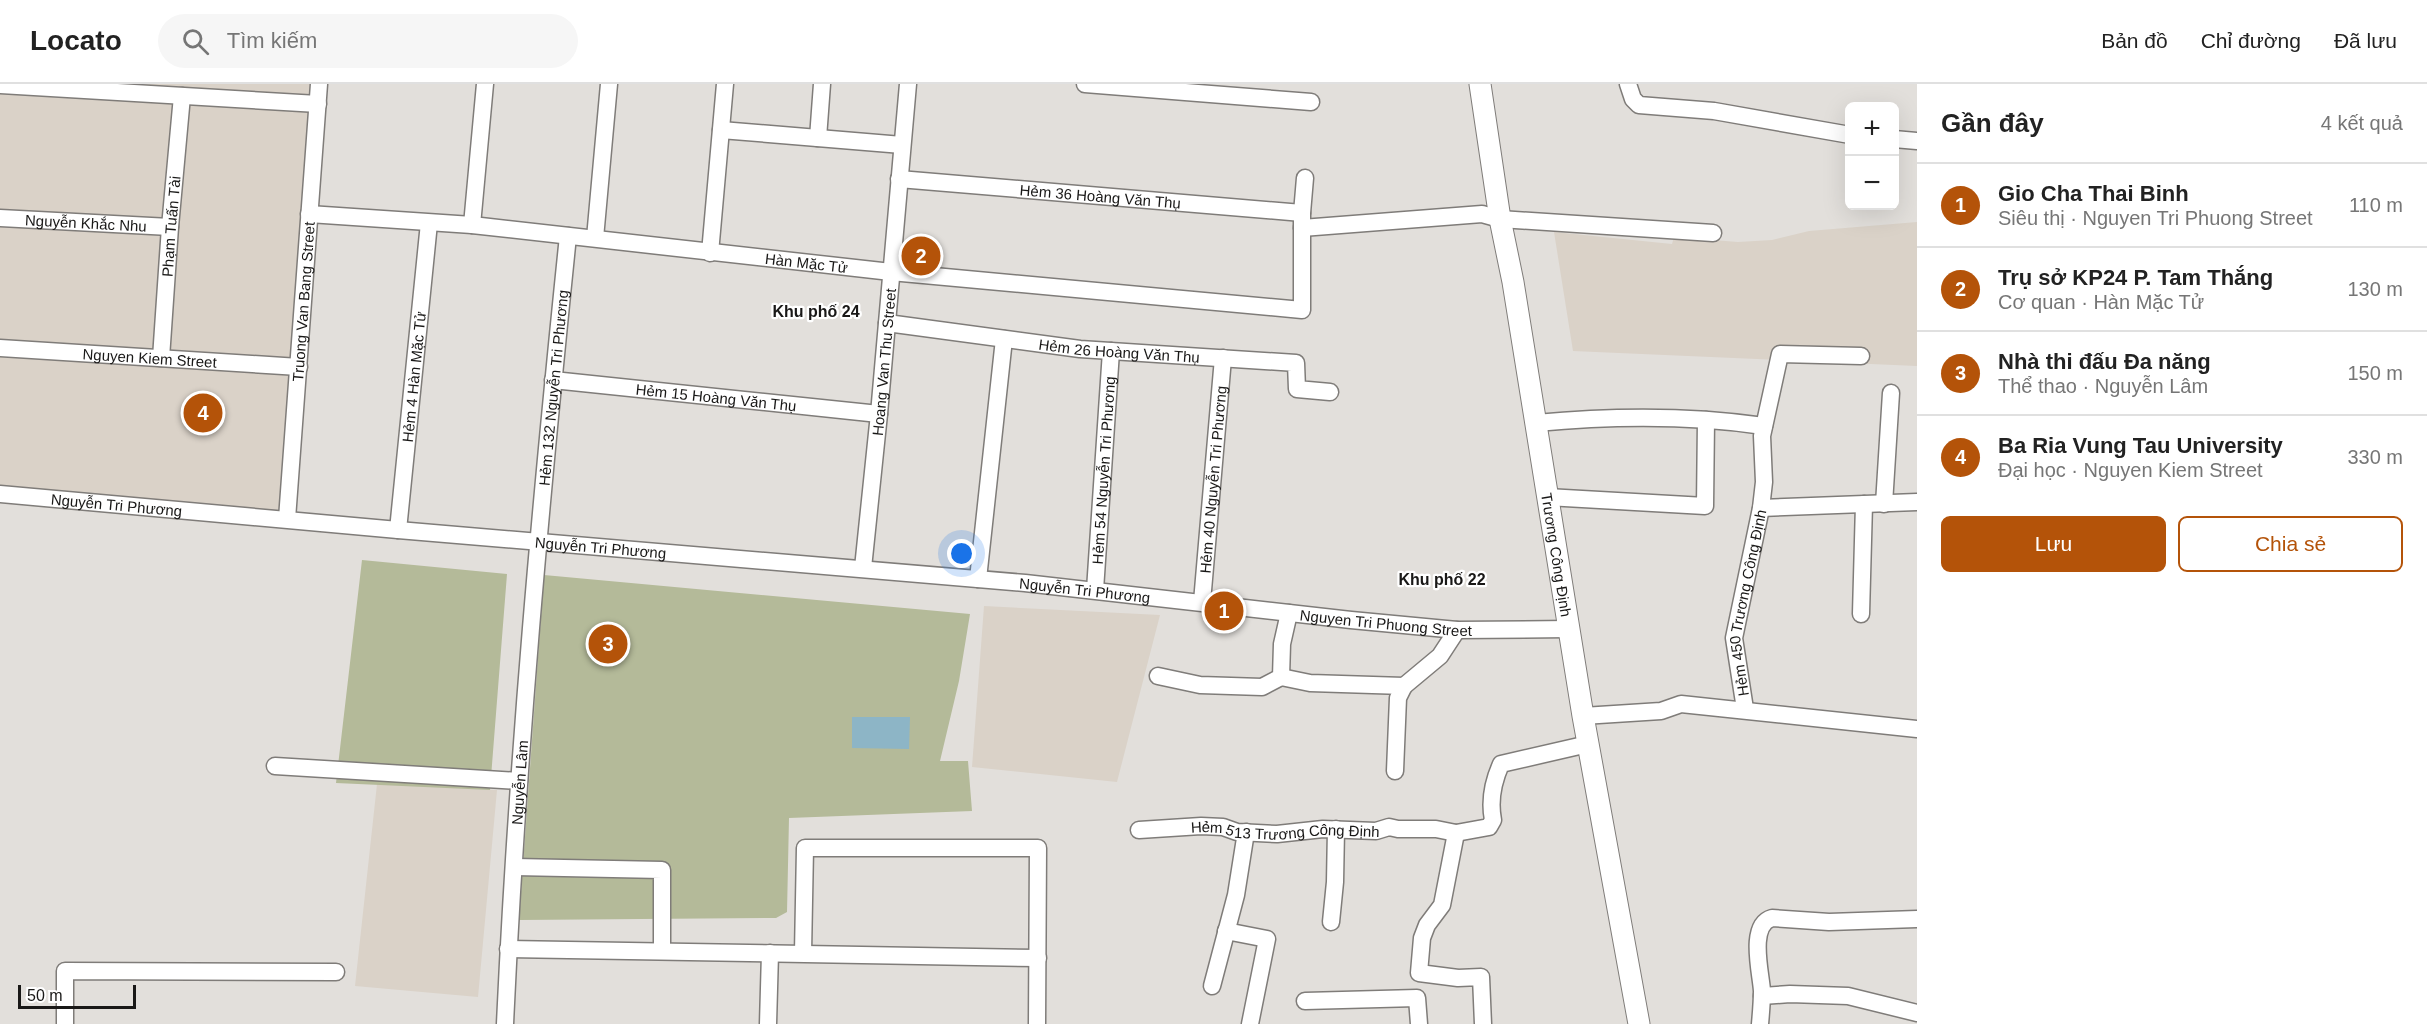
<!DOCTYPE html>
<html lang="vi">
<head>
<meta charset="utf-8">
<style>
	:root { --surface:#fff; --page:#f6f6f6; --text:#222; --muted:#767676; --line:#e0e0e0; --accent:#b45309 }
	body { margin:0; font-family:Helvetica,sans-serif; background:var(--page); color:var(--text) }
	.controls { position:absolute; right:18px; top:18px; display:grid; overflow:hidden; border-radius:9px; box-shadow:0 6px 24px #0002 }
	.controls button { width:54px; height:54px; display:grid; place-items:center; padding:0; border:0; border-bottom:2px solid var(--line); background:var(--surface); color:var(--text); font:30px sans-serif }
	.scale { position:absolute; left:18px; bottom:15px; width:118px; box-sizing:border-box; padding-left:6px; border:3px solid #191817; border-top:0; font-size:16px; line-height:21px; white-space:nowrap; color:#191817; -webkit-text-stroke:4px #fff; paint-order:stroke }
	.you { position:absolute; left:962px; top:470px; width:21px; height:21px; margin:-15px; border:4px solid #fff; border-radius:50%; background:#1a73e8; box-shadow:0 0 0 9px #1a73e833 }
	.badge { display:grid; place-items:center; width:39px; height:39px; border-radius:50%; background:var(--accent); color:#fff; font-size:20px; font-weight:700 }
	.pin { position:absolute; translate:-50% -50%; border:3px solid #fff; box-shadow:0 2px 6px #0006 }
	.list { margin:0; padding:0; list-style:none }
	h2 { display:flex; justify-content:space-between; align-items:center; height:78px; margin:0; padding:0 24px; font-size:26px }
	h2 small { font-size:20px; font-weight:400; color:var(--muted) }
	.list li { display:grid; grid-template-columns:39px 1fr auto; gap:18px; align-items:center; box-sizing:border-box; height:84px; padding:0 24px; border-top:2px solid var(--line) }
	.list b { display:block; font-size:22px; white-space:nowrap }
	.list p { margin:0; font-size:20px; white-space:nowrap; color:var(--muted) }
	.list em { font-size:20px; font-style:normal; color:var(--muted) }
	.actions { display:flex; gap:12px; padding:18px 24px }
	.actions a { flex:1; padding:14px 0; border:2px solid var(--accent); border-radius:9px; text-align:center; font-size:21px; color:var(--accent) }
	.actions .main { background:var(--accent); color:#fff }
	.icon { flex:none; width:33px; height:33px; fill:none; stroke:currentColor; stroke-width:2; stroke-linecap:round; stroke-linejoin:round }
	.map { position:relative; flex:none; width:1917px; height:940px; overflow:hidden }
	header { display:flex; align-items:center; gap:36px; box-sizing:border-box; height:84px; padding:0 30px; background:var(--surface); border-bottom:2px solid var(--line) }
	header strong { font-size:28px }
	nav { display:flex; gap:33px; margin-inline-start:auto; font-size:21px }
	.search { width:420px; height:54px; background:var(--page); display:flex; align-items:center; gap:15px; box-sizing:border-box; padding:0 21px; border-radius:33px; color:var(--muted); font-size:22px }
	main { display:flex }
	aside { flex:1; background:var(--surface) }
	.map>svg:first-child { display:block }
	.built { fill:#dad2c8 }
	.green { fill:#b4ba99 }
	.water { fill:#8db5c6 }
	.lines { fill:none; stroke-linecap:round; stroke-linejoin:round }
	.minor-casing { stroke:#7f7c79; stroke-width:19 }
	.major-casing { stroke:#7f7c79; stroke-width:23 }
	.minor { stroke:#fff; stroke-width:16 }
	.major { stroke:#fff; stroke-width:21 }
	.labels { text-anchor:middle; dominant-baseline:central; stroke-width:4.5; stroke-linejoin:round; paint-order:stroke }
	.street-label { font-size:15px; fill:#191817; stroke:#fff }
	.neighbourhood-label { font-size:16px; font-weight:bold; fill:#191817; stroke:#fff }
</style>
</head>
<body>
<header>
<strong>Locato</strong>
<div class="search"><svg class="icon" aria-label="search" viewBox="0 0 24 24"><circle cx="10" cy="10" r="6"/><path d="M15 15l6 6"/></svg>Tìm kiếm</div>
<nav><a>Bản đồ</a><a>Chỉ đường</a><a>Đã lưu</a></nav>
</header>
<main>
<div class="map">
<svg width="1917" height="940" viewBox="0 0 1917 940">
	<rect width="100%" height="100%" fill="#e2dfdb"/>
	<path class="built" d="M0,0H319L287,435L0,410Z
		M1917,138V282L1573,267L1554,148L1672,160L1674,153L1738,158L1772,156L1809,147Z
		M984,522L1160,531L1117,698L972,683Z
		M377,700L497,706L478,913L355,902Z"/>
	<path class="green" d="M362,476L507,490L490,706L336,699Z
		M544,491L970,530L959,597L940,677H968L972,727L789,734L787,828L776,834L519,836Z"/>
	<path class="water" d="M852,633H910L909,665L852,664Z"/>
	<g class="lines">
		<defs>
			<g id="minor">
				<path d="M1085,0L1311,18"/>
				<path d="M1628,0L1633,15L1639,21L1714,27L1850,51"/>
				<path d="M0,1L318,20"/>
				<path d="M721,46L902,61"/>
				<path d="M818,54L822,0"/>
				<path d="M1894,55L1917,57"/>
				<path id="s1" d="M899,95L1302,129"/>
				<path id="s2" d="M309,130L472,141L891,188L1302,226V129L1305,94"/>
				<path id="s3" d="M0,134L170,143"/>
				<path d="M472,141L485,0"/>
				<path d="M1302,144L1482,130L1500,135L1713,149"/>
				<path d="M595,154L609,0"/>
				<path d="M710,169L725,0"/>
				<path id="s4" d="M887,239L1080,265L1296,279L1297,305L1330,308"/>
				<path id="s5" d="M0,264L299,283"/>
				<path id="s6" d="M161,274L170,143L182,12"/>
				<path id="s7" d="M553,296L879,330"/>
				<path d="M1536,339C1611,332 1688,331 1764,342"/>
				<path id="s8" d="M0,410L398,446L1025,499L1351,536L1457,546L1569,545"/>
				<path d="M1547,413L1705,422L1706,336"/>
				<path d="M1884,420L1891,309"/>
				<path d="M1761,424L1917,418"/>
				<path id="s9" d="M287,435L319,0"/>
				<path id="s10" d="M398,446L429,139"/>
				<path id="s11" d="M863,484L879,330L908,0"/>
				<path d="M978,495L1004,255"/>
				<path id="s12" d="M1095,506L1111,267"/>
				<path id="s13" d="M1202,518L1223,274"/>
				<path d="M1861,530L1864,420"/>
				<path d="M1158,592L1200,601L1262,603L1281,593L1282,560L1289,529"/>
				<path d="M1281,593L1310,599L1404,602L1440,572L1457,546"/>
				<path id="s14" d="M1745,625L1734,554L1761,424L1764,398L1762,352L1780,270L1861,272"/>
				<path d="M1583,632L1661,627L1681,620L1917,645"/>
				<path d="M275,682L519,697"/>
				<path d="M1395,687L1398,614L1404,602"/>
				<path id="s15" d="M1139,746L1201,742L1223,743L1237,748L1277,750L1323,745L1376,747L1389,743L1398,745H1436L1456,749L1489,743L1493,736C1489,716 1493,698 1501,680L1588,660"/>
				<path d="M1456,749L1442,821L1427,841L1422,854L1419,889L1458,894L1481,893L1483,940"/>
				<path d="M515,783L662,786V867"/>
				<path d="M1331,838L1335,798L1336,745"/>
				<path d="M1226,847L1267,855L1250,940"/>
				<path d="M508,865L1038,874"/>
				<path d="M803,869L805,764H1038L1037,940"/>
				<path d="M1212,902L1236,811L1246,748"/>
				<path d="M1762,912L1790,910L1848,912L1917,929"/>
				<path d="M1305,917L1417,914L1419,940"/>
				<path d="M65,940V887L336,888"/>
				<path id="s16" d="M505,940C517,677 541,414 568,152"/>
				<path d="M768,940L770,869"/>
				<path d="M1760,940C1761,929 1762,918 1762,907C1761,889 1748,841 1772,834L1829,838L1917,835"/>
			</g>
			<g id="major">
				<path id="s17" d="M1480,0L1500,135L1513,198L1583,632L1639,940"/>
			</g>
		</defs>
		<use href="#minor" class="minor-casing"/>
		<use href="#major" class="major-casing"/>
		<use href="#minor" class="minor"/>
		<use href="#major" class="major"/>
	</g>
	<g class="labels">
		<g class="street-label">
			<text stroke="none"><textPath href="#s1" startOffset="202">Hẻm 36 Hoàng Văn Thụ</textPath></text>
			<text stroke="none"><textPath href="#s3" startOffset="86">Nguyễn Khắc Nhu</textPath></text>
			<text stroke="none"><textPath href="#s6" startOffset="132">Phạm Tuấn Tài</textPath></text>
			<text stroke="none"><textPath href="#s2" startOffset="500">Hàn Mặc Tử</textPath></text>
			<text stroke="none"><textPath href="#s9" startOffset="218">Truong Van Bang Street</textPath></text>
			<text stroke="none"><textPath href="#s4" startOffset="234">Hẻm 26 Hoàng Văn Thụ</textPath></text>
			<text stroke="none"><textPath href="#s5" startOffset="150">Nguyen Kiem Street</textPath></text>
			<text stroke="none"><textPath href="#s11" startOffset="207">Hoang Van Thu Street</textPath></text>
			<text stroke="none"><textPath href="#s10" startOffset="154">Hẻm 4 Hàn Mặc Tử</textPath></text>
			<text stroke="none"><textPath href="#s16" startOffset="638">Hẻm 132 Nguyễn Tri Phương</textPath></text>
			<text stroke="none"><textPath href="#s7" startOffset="164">Hẻm 15 Hoàng Văn Thụ</textPath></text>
			<text stroke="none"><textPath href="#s12" startOffset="120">Hẻm 54 Nguyễn Tri Phương</textPath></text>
			<text stroke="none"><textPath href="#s13" startOffset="123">Hẻm 40 Nguyễn Tri Phương</textPath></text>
			<text stroke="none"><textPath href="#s8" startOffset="117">Nguyễn Tri Phương</textPath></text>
			<text stroke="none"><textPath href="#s8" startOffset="603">Nguyễn Tri Phương</textPath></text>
			<text stroke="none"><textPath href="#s17" startOffset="477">Trương Công Định</textPath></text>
			<text stroke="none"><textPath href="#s8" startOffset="1089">Nguyễn Tri Phương</textPath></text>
			<text stroke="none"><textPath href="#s14" startOffset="108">Hẻm 450 Trương Công Định</textPath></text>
			<text stroke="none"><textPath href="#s8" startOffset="1392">Nguyen Tri Phuong Street</textPath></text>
			<text stroke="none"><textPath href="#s16" startOffset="242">Nguyễn Lâm</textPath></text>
			<text stroke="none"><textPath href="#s15" startOffset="147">Hẻm 513 Trương Công Định</textPath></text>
		</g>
		<g class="neighbourhood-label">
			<text x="816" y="227">Khu phố 24</text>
			<text x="1442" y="495">Khu phố 22</text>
		</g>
	</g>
</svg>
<div class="controls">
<button>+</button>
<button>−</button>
</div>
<div class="scale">50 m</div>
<div class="you"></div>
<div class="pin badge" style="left:1224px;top:527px">1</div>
<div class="pin badge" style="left:921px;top:172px">2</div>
<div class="pin badge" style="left:608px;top:560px">3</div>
<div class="pin badge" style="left:203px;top:329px">4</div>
</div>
<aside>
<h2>Gần đây<small>4 kết quả</small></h2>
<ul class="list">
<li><span class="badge">1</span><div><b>Gio Cha Thai Binh</b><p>Siêu thị · Nguyen Tri Phuong Street</p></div><em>110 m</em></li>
<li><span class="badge">2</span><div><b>Trụ sở KP24 P. Tam Thắng</b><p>Cơ quan · Hàn Mặc Tử</p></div><em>130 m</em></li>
<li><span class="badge">3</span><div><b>Nhà thi đấu Đa năng</b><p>Thể thao · Nguyễn Lâm</p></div><em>150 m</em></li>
<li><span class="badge">4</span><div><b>Ba Ria Vung Tau University</b><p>Đại học · Nguyen Kiem Street</p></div><em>330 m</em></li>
</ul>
<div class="actions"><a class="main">Lưu</a><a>Chia sẻ</a></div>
</aside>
</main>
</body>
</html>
